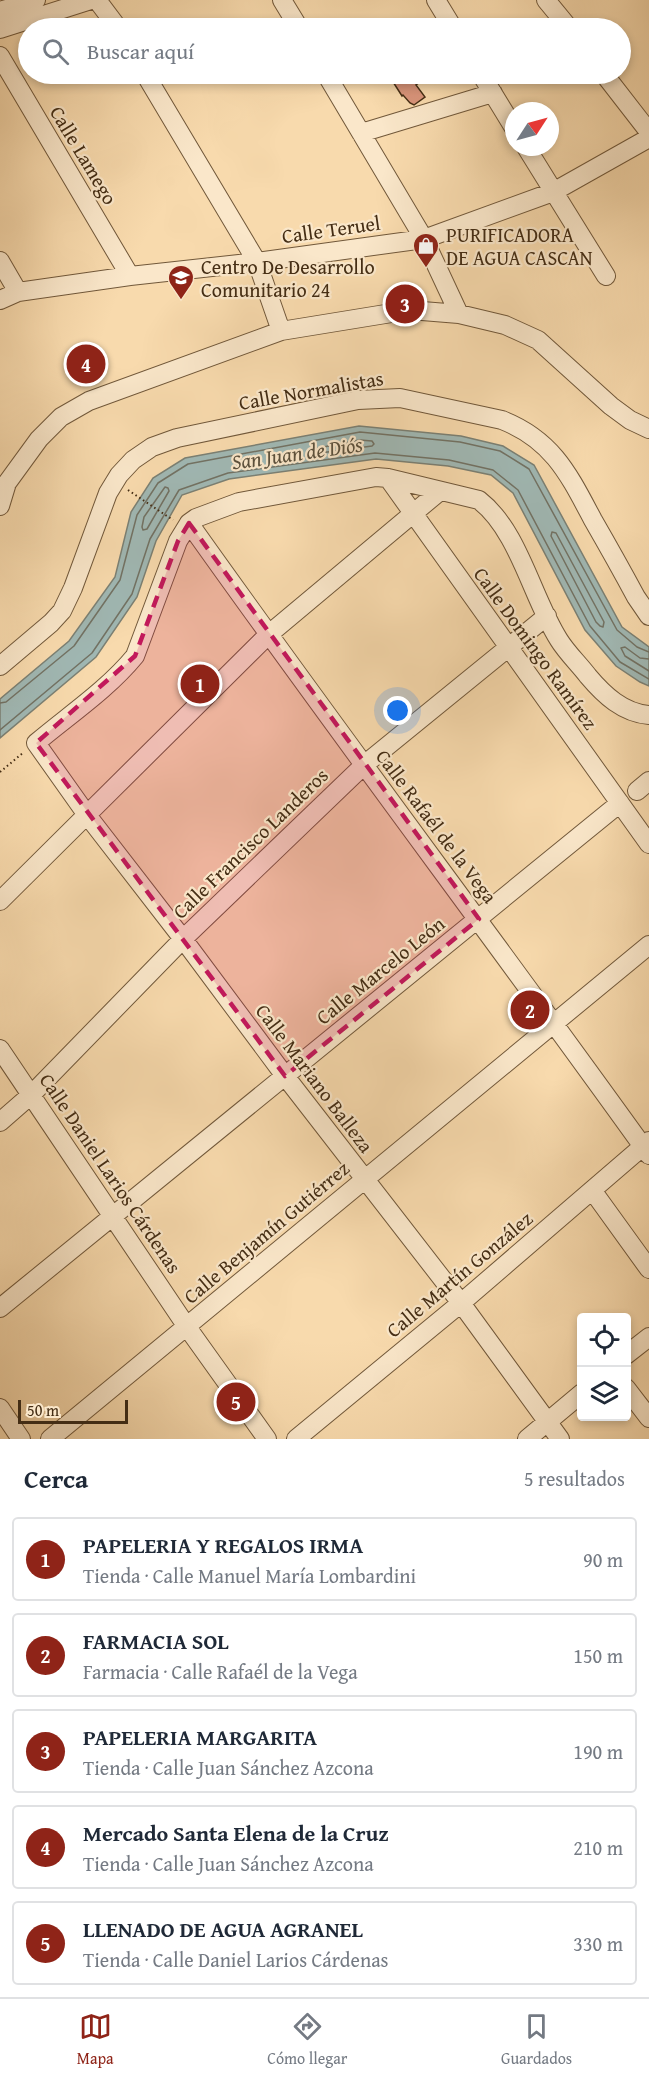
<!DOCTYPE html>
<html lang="es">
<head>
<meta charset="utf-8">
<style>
	:root { --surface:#fff; --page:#f2f2f3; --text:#1f2937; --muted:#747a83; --line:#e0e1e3; --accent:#8f2418 }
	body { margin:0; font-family:"Gentium Book Plus",serif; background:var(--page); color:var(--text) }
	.controls { position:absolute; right:18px; bottom:18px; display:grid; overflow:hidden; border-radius:6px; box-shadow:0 3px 9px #0003 }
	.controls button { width:54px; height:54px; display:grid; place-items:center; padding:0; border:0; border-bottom:2px solid var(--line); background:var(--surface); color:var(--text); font:30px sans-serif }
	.compass { position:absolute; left:505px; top:102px; width:54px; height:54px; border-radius:50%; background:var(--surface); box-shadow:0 3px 9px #0003; rotate:54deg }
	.scale { position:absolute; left:18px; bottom:15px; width:110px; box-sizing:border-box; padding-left:6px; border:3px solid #442d14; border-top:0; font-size:16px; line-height:21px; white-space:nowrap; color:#442d14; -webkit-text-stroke:4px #fae7ca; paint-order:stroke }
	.you { position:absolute; left:398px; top:711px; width:21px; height:21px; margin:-15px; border:4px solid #fff; border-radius:50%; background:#1a73e8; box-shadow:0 0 0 9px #1a73e833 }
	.badge { display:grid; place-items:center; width:39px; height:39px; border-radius:50%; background:var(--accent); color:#fff; font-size:20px; font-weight:700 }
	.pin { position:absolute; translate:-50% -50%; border:3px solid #fff; box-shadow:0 2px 6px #0006 }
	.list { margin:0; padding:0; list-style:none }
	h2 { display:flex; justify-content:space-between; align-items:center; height:78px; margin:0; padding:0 24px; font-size:26px }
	h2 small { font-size:20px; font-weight:400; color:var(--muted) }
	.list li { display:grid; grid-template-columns:39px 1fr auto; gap:18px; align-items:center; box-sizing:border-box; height:84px; margin:0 12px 12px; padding:0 12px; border:2px solid var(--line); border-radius:6px }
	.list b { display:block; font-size:22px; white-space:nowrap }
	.list p { margin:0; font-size:20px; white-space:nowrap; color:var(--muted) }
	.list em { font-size:20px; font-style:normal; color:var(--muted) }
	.icon { flex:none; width:33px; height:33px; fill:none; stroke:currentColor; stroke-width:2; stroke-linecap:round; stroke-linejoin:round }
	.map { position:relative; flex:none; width:649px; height:1439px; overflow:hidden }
	.search { position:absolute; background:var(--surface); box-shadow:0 3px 9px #0003; left:18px; right:18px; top:18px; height:66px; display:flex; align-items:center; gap:15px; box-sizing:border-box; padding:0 21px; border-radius:33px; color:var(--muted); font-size:22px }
	.sheet { height:558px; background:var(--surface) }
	nav { display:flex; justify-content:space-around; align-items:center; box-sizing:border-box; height:84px; border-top:2px solid var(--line); background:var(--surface); font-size:16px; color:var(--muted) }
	nav a { display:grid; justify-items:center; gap:3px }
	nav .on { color:var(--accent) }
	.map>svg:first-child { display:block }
	.water { fill:#a0b8b4; stroke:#7b8074; stroke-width:1.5 }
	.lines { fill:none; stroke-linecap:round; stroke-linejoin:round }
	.shore { stroke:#727264; stroke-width:1.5 }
	.building { fill:#d9947b; stroke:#442d14; stroke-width:1.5 }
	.minor-casing { stroke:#71583a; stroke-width:20 }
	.path { stroke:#442d14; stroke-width:2; stroke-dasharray:1.5 3; stroke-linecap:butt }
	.minor { stroke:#fae7ca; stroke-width:18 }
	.marked { fill:#c2185b; fill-opacity:0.2; stroke:#c2185b; stroke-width:4.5; stroke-dasharray:12 8; stroke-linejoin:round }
	.labels { text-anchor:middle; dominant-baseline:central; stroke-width:4.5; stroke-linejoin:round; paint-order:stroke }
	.street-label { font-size:20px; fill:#442d14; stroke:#fae7ca }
	.poi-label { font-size:20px; fill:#442d14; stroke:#fae7ca; text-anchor:start }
	.water-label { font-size:21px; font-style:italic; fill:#5b503c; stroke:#fae7ca }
</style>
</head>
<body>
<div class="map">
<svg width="649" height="1439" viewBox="0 0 649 1439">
	<rect width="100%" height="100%" fill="#f8daad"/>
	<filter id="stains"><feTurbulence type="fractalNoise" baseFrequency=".00333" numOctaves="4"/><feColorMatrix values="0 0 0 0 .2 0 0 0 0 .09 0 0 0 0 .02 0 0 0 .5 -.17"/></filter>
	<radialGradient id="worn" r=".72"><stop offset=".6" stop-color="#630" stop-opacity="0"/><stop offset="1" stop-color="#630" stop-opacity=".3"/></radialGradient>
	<path class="water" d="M359,426L461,436L503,446L534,465L622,627L649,647V686L640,682L616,666L585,630L513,493L491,475L448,466L376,459L229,479L182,495L156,541L137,597L96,657L0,738V699L69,641L115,577L131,512L153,478L185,458Z"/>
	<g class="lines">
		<path class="shore" d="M360,440L372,441L374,444L372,446L320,453L316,451L318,448Z
			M165,487L168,488L169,491L147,529L143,530L142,527L144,517Z
			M552,532L556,533L604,622L603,627L600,626L596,622L551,536Z
			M649,659L640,658L625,647L621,648L625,656L649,671
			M0,703L6,702L74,646L120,580L137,515L158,483L188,464L360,432L460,442L500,451L529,469L617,630L637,647L649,652
			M0,730L92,653L132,594L150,539L179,490L228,473L375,453L449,460L493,470L518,490L590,626L620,662L649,679"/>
	</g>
	<path class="building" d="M388,74H431L416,85L425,97L414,105L410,103L403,95L402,96Z"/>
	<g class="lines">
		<defs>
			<path id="minor" d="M97,0L118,28
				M282,0L299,28
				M436,0L453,28
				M546,0L569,28
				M0,11L36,0
				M0,29L91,0
				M0,56L130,276
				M145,74L257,262L281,331
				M326,74L424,239L459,314
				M481,74L514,128
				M604,74L649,132
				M361,133L493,93
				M526,147L606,276
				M0,261L18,292
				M0,300L18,292L130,276L257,262L424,239L553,192L649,138
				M388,478L649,844
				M0,506L7,483L39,439L61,417L89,401L281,331L410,310L459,314L505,325L538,340L611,406L630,420L649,429
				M189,523C340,736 497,943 649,1155
				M0,666L51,623L62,611L73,588L108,493L119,475L133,460L152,447L177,438L358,400L400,398L502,420C553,440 569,475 593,520C608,546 622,571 636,597L649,616
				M637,791L649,781
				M0,901L268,635L440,491
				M0,1049L187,1327L267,1439
				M0,1122L32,1094L183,939L364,765L547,616
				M592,1190L649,1269
				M0,1308L620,803
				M626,1355L649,1337
				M626,1388L649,1418
				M0,1408L21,1439
				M50,1439L649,945
				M296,1439L461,1303L649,1141
				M527,1439L582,1393
				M560,1439L461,1303L285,1076L183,939L87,815L36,743C69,715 107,690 135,656L178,541L189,523L196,518L239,502L376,477L388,478L479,500C519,531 532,598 559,640C567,653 579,664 588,676C604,695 623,713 649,715"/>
		</defs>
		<use href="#minor" class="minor-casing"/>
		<path class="path" d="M128,490L173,520
			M0,772L24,752"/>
		<use href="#minor" class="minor"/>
	</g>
	<path class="marked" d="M189,523L479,919L285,1076L36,743L135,656L178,541Z"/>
	<defs>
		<symbol id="shop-pin" viewBox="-11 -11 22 30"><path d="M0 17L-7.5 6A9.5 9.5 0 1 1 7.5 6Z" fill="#8f2418" stroke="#fae7ca"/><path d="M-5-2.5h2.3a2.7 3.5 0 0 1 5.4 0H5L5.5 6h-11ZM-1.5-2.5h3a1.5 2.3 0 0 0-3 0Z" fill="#fff"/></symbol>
		<symbol id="school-pin" viewBox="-11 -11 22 30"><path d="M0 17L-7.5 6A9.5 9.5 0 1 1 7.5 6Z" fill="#8f2418" stroke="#fae7ca"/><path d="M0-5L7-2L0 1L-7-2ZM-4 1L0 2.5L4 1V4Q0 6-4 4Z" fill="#fff"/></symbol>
	</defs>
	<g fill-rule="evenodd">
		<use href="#shop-pin" x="411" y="231" width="30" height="40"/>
		<use href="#school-pin" x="166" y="263" width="30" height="40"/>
	</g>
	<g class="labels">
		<g class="street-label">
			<text transform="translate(84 155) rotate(59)">Calle Lamego</text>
			<text transform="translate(331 229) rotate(-8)">Calle Teruel</text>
			<text transform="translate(311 390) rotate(-10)">Calle Normalistas</text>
			<text transform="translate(536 648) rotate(54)">Calle Domingo Ramírez</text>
			<text transform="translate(437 826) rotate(53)">Calle Rafaél de la Vega</text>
			<text transform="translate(250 843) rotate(-44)">Calle Francisco Landeros</text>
			<text transform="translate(380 970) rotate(-39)">Calle Marcelo León</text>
			<text transform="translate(315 1078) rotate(53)">Calle Mariano Balleza</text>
			<text transform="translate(111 1173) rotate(56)">Calle Daniel Larios Cárdenas</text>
			<text transform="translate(266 1232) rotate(-40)">Calle Benjamín Gutiérrez</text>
			<text transform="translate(459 1274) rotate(-40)">Calle Martín González</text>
		</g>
		<g class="poi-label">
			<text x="446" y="234">PURIFICADORA<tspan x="446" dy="23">DE AGUA CASCAN</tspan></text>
			<text x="201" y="266">Centro De Desarrollo<tspan x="201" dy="23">Comunitario 24</tspan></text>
		</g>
		<g class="water-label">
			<text transform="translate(297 453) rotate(-8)">San Juan de Diós</text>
		</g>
	</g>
	<rect width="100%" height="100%" filter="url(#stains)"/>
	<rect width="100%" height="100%" fill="url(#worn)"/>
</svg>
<div class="controls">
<button><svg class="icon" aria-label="locate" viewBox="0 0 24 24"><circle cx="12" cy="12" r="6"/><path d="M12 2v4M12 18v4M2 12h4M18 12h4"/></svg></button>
<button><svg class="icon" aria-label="layers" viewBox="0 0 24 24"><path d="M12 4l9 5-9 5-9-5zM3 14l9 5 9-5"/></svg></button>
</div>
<svg class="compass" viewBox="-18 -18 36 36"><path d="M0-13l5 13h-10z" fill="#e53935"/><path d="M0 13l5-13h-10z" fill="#747a83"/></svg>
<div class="scale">50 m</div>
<div class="you"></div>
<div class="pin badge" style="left:200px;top:684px">1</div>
<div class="pin badge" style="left:530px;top:1010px">2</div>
<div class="pin badge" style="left:405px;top:304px">3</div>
<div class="pin badge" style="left:86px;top:364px">4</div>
<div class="pin badge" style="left:236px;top:1402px">5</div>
<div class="search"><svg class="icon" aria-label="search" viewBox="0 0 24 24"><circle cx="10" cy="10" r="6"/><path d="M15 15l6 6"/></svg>Buscar aquí</div>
</div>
<section class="sheet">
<h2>Cerca<small>5 resultados</small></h2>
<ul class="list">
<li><span class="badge">1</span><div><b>PAPELERIA Y REGALOS IRMA</b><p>Tienda · Calle Manuel María Lombardini</p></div><em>90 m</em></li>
<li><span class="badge">2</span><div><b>FARMACIA SOL</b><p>Farmacia · Calle Rafaél de la Vega</p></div><em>150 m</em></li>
<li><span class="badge">3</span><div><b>PAPELERIA MARGARITA</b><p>Tienda · Calle Juan Sánchez Azcona</p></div><em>190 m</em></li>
<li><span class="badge">4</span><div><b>Mercado Santa Elena de la Cruz</b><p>Tienda · Calle Juan Sánchez Azcona</p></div><em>210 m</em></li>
<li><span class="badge">5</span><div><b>LLENADO DE AGUA AGRANEL</b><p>Tienda · Calle Daniel Larios Cárdenas</p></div><em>330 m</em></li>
</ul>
</section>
<nav>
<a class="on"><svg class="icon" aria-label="map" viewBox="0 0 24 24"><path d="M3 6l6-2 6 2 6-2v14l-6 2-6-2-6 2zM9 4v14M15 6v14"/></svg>Mapa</a>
<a><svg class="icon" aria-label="directions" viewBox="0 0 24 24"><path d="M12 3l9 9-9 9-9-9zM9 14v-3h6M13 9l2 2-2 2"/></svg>Cómo llegar</a>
<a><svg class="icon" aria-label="saved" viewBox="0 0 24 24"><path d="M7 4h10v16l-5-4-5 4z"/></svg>Guardados</a>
</nav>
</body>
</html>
